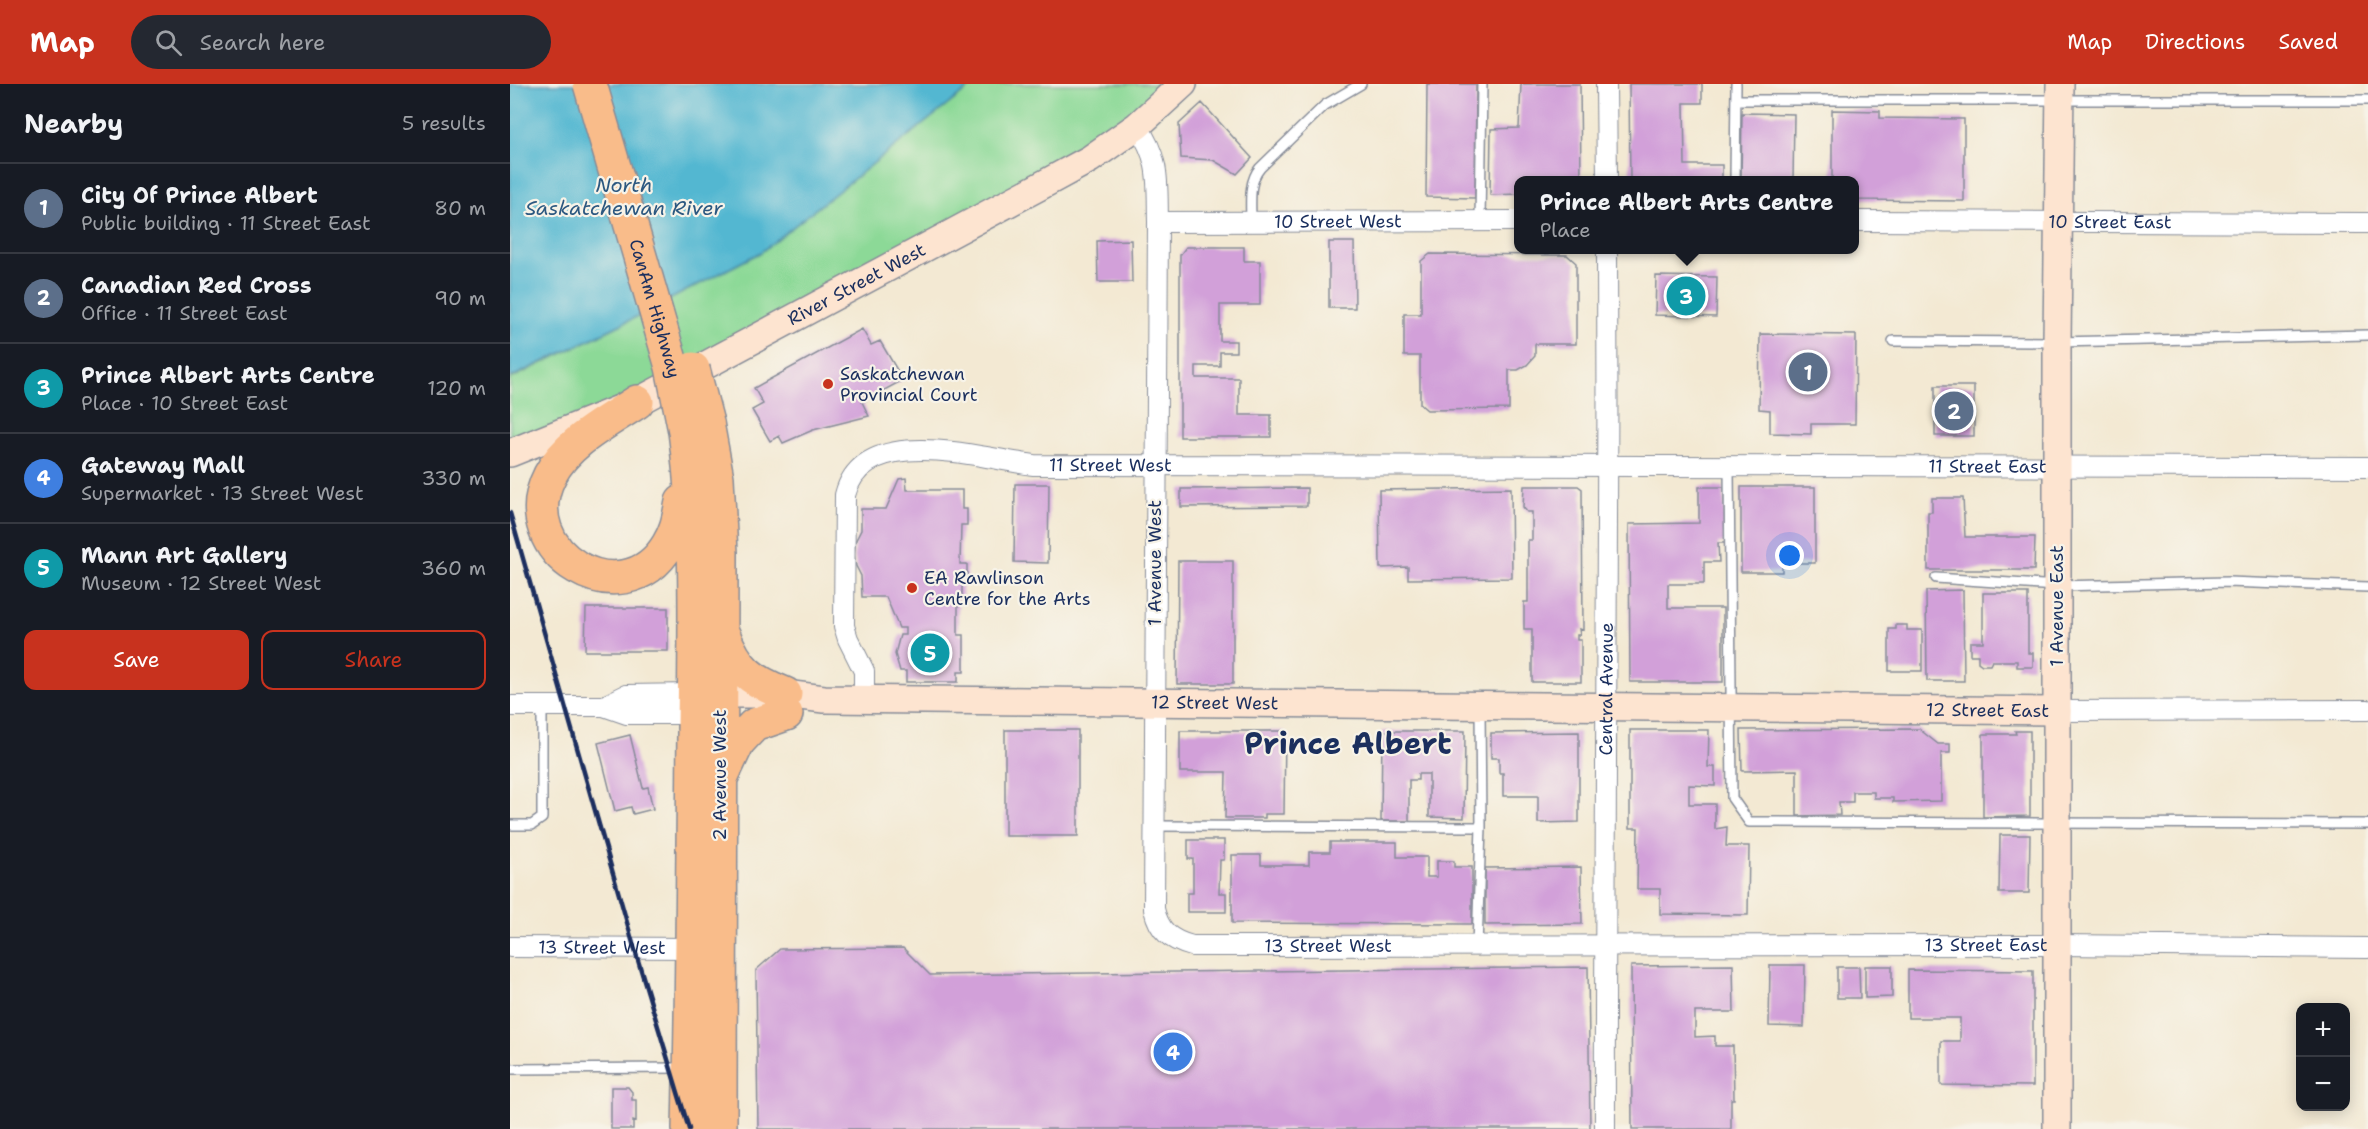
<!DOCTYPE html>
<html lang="en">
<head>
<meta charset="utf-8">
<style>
	:root { --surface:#171b24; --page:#242831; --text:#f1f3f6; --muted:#9ea1a6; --line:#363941; --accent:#c8321e }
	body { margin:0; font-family:"Shantell Sans",sans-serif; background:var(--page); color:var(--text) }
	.controls { position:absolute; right:18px; bottom:18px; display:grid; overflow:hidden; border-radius:12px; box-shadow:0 3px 15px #0003 }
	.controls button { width:54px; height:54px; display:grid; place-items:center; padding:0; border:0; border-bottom:2px solid var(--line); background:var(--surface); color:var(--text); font:30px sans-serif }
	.you { position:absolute; left:1280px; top:472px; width:21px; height:21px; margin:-15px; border:4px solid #fff; border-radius:50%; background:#1a73e8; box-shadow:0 0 0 9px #1a73e833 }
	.badge { display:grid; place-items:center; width:39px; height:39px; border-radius:50%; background:var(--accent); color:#fff; font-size:20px; font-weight:700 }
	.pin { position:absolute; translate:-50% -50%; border:3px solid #fff; box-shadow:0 2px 6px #0006 }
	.popup { position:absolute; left:1004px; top:92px; width:345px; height:78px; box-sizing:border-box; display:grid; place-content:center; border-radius:12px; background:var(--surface); filter:drop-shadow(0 2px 4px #0005); font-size:20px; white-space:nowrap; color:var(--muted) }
	.popup b { font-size:22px; color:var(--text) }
	.popup::after { content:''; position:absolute; left:50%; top:100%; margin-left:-12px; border:12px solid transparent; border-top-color:var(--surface) }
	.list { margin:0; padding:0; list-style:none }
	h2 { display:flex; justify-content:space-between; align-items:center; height:78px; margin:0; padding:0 24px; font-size:26px }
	h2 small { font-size:20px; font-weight:400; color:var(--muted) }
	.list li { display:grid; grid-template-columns:39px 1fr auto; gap:18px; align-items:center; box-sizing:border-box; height:90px; padding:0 24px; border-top:2px solid var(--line) }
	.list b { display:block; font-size:22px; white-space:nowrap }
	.list p { margin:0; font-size:20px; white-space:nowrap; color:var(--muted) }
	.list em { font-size:20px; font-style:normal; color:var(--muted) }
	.actions { display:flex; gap:12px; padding:18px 24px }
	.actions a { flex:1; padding:14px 0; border:2px solid var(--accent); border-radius:12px; text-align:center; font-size:21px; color:var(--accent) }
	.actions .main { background:var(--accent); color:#fff }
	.icon { flex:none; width:33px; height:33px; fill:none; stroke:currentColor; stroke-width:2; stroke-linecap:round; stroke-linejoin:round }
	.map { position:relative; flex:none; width:1858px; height:1045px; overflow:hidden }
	header { display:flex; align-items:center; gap:36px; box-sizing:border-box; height:84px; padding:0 30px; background:var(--accent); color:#fff }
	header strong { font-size:28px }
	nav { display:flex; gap:33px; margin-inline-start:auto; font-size:21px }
	.search { width:420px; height:54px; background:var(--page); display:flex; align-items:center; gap:15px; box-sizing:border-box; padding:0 21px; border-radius:33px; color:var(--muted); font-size:22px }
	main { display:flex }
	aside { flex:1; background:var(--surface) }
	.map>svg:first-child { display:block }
	.green { fill:#8cd997; stroke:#54847a; stroke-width:1.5 }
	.water { fill:#53b7d1; stroke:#377398; stroke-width:1.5 }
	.building { fill:#d2a0d9 }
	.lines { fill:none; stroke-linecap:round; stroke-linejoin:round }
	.lane-casing { stroke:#878c98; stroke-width:12 }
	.street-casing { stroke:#878c98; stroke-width:22 }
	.secondary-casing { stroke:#878c98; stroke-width:30 }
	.highway-casing { stroke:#878c98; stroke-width:36 }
	.lane { stroke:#fff; stroke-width:9 }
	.street { stroke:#fff; stroke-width:20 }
	.secondary { stroke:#fde4d0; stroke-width:27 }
	.highway { stroke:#f9bc8a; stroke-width:33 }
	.rail { stroke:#1b2f5e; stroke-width:4.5 }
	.highway-bridge-casing { stroke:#878c98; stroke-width:36; stroke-linecap:butt }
	.highway-bridge { stroke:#f9bc8a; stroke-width:33 }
	.poi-dot { fill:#c8321e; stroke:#f7f3e8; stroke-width:2 }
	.labels { text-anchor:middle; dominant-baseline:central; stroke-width:4.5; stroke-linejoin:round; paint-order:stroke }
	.street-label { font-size:18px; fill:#1b2f5e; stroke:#f7f3e8 }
	.poi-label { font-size:18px; fill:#1b2f5e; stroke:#f7f3e8; text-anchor:start }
	.water-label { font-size:20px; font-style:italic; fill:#2c5880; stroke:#f7f3e8 }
	.town-label { font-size:30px; font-weight:bold; fill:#1b2f5e; stroke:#f7f3e8 }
</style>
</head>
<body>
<header>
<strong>Map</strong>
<div class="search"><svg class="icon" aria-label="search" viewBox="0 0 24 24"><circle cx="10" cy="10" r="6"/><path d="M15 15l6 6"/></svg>Search here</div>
<nav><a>Map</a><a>Directions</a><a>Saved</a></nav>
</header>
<main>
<aside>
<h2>Nearby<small>5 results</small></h2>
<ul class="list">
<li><span class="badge" style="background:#5c6f8a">1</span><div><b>City Of Prince Albert</b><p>Public building · 11 Street East</p></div><em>80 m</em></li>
<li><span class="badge" style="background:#5c6f8a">2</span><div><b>Canadian Red Cross</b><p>Office · 11 Street East</p></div><em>90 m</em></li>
<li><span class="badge" style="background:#0f9aa8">3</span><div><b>Prince Albert Arts Centre</b><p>Place · 10 Street East</p></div><em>120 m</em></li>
<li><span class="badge" style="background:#3f7fe0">4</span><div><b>Gateway Mall</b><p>Supermarket · 13 Street West</p></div><em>330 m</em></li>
<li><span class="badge" style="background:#0f9aa8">5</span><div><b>Mann Art Gallery</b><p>Museum · 12 Street West</p></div><em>360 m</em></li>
</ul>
<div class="actions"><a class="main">Save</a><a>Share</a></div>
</aside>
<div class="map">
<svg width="1858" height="1045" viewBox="0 0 1858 1045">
	<rect width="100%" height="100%" fill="#f7f3e8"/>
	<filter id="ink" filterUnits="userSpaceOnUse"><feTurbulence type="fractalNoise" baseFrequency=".0167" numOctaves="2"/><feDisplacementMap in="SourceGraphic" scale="12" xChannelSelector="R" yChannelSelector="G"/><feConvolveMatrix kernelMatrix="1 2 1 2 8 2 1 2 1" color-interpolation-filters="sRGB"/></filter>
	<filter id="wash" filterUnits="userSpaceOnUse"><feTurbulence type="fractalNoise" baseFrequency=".008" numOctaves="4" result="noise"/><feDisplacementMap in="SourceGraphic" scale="24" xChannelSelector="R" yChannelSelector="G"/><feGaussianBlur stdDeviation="1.35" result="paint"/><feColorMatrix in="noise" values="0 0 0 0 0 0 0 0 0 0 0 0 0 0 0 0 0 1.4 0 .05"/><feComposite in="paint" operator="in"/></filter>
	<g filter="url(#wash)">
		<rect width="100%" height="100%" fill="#f3e9d3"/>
		<path class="green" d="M464,0H682L639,40L186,279L0,368V295L122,235L251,168Z"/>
		<path class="water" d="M0,0H464L251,168L122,235L0,294Z"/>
		<g id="blocks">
			<path class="building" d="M917,0H966L965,114L916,113Z
				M1011,0H1070L1071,97H1008V110L980,111L981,45L1009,44Z
				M1119,0H1192V19H1174L1175,81H1212V97H1120Z
				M692,19L742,74L727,90L703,76L671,74L669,40Z
				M1322,26L1370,27V34L1454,35V117L1344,116V97H1322Z
				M1232,29L1284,30L1283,97H1231Z
				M621,156L622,198H588L587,157Z
				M819,158H844L845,224H819Z
				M676,163H734V177H750V221H710V257H726V268H710V282H686V294H729V331H761V353H670V171Z
				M920,170L1057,171L1066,179V260H1025V272L1017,281L1008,286H999V325L917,326L910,320V272H894V230H911V177Z
				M1146,192L1207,193L1206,233L1145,231Z
				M352,245L361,261L370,257L393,296L352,318L359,332L303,346L273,359L269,352L260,357L242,326L253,320L244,304Z
				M1250,250L1346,251L1345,340H1301V350L1260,349V326L1249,325Z
				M1425,302H1464V352H1425Z
				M396,394L397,406H452V425H457V441H451L450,480H457V495H452V514H448V551H454V588H448V598H396V587H390L385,570L390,551H395V544H389L376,513H352L351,492L346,482L344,470L346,456L351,446V425H376L389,395Z
				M505,400H539L538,479L504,478Z
				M1014,402H1068L1072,405L1073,546L1069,545L1070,551H1067V556H1071V598H1022V545H1014V518H1018V456H1022V428H1017L1013,423Z
				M1189,403H1214L1215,459H1208L1209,478H1194V500H1158V524H1213V598H1120L1119,440L1189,439Z
				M1231,403H1305V479H1272V488H1231Z
				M797,404V422L671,423V405Z
				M1001,404L1002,494L898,495V483L870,484L869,406Z
				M1422,414H1453L1455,453H1525L1524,486H1418V428H1422Z
				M668,477H723V600H667Z
				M1453,506L1454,597H1417L1416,507Z
				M1473,509H1518V569H1523V583H1507V577H1482L1480,581H1472L1468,578V571H1460V558H1473Z
				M76,524H158V567H75Z
				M1386,541H1397V546H1412V587H1379V545H1386Z
				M1409,645L1428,660H1440V669H1431V717L1383,718V714H1364V708H1343V718H1329L1330,731L1287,732V686L1232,687L1231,646Z
				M495,646H568V752H495Z
				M1120,646H1199L1198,683H1205V702L1179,701V720H1205V745L1217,743L1216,762H1239L1238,831L1150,830V805H1127L1128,744H1120Z
				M670,647H775L774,730H755V734H715L716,688H670Z
				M872,647H955L954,734L919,733V690H908V696H899V737H871Z
				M1505,647H1520V732L1473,733V650H1506Z
				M1069,648V738L1028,739V712H993V689H989V674H981V649Z
				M120,651L133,704L138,703L143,725L123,730L121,723L105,727L88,659Z
				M1490,751H1520L1519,809H1489Z
				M678,756H714V776H710L709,809H716V828H677V809H683V775H678Z
				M820,758H887V773H917V793H927V777H944V783H962V840L722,839V771H751V781H799V768H820Z
				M1071,783L1072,840L975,841V784Z
				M393,864L420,891L1078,883L1080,1045H248L246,886L270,865Z
				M1223,881L1224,928H1185V953L1205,952V962H1223L1224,1015H1221V1045H1122L1121,882Z
				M1260,881H1295L1294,943L1259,942Z
				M1355,882H1382V913L1355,914Z
				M1327,883H1349L1350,914H1327Z
				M1398,886L1523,887V1002L1431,1001V957H1450V934H1398Z
				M101,1003H118L122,1008V1016H126V1038L123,1037V1045H101Z"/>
		</g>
	</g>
	<g filter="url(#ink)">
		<use href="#blocks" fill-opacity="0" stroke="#878c98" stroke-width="1.5"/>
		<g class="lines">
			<defs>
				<path id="lane" d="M1226,16H1858
					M1225,97L1226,0
					M741,137C741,119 738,98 750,84L815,21L851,0
					M970,137L972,0
					M1383,257L1547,258L1858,251
					M1219,383L1222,714L1239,738L1858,740
					M1426,494L1547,502L1718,498L1858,503
					M0,741H22L32,734V622
					M644,742L971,743
					M967,863L971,743L970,625
					M0,985L175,984"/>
				<g id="street">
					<path d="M1096,0L1097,97"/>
					<path id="s1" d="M627,42C651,76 647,99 648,138L644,825C649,847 660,856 682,862L1547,861L1858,864"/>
					<path id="s2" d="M1344,137L1858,139"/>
					<path id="s3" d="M648,138L1008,137"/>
					<path id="s4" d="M354,615V587L338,555L334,542L335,411C354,337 472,375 524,381L1858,383"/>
					<path d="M0,622H94L117,630H184"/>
					<path d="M94,622L116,611L184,610"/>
					<path d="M1547,627L1858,626"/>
					<path id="s5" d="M0,863L182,864"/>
					<path id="s6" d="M1095,1045C1094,752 1099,459 1097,166"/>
				</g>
				<g id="secondary">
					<path id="s7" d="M0,369L127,318L534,100L580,75L627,42L673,0"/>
					<path id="s8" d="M192,610H275L314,615L1547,627"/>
					<path d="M1547,1045V258L1550,0"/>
				</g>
				<path id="highway" d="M127,318C97,338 57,358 40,391C0,469 113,536 158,461C167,447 169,433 172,418
					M197,339L207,394L211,469L210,1045
					M175,347C188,443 185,548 184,646C183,779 182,912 179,1045
					M213,550C227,586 240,596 275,610
					M212,692L228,658L244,641L276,630"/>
			</defs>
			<use href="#lane" class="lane-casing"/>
			<use href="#street" class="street-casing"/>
			<use href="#secondary" class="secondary-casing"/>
			<use href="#highway" class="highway-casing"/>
			<use href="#lane" class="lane"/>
			<use href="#street" class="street"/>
			<use href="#secondary" class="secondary"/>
			<use href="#highway" class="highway"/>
			<path class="rail" d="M0,429L124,863L179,1045"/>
			<defs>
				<g id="highway-bridge">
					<path id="s9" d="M80,0L162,283L175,347"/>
					<path d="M183,285L197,339"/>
				</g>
			</defs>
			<use href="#highway-bridge" class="highway-bridge-casing"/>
			<use href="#highway-bridge" class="highway-bridge"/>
		</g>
	</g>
	<g class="poi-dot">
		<circle cx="318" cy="300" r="6"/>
		<circle cx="402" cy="504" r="6"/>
	</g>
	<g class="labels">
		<g class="street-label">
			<text stroke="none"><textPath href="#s3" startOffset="180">10 Street West</textPath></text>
			<text stroke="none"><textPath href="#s2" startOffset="256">10 Street East</textPath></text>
			<text stroke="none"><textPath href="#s7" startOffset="386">River Street West</textPath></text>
			<text stroke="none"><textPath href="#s9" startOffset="234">CanAm Highway</textPath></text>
			<text stroke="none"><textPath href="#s4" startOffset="495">11 Street West</textPath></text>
			<text stroke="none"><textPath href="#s4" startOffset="1372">11 Street East</textPath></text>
			<text transform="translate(645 479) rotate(-90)">1 Avenue West</text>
			<text transform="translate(1547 522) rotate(-90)">1 Avenue East</text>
			<text stroke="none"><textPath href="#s6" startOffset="440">Central Avenue</textPath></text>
			<text stroke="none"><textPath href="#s8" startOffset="513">12 Street West</textPath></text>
			<text stroke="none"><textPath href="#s8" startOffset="1286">12 Street East</textPath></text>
			<text transform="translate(210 691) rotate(-90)">2 Avenue West</text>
			<text stroke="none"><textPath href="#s1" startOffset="1638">13 Street East</textPath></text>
			<text stroke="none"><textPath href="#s1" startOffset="980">13 Street West</textPath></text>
			<text stroke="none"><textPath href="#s5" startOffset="92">13 Street West</textPath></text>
		</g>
		<g class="poi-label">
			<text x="330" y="290">Saskatchewan<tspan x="330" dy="21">Provincial Court</tspan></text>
			<text x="414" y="494">EA Rawlinson<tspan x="414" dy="21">Centre for the Arts</tspan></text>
		</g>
		<g class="water-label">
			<text x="114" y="101">North<tspan x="114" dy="23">Saskatchewan River</tspan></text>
		</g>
		<g class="town-label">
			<text x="838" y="659">Prince Albert</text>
		</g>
	</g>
</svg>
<div class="controls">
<button>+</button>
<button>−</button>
</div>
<div class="you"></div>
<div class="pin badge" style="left:1298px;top:288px;background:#5c6f8a">1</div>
<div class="pin badge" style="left:1444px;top:327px;background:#5c6f8a">2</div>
<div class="pin badge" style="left:1176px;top:212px;background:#0f9aa8">3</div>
<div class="popup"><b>Prince Albert Arts Centre</b>Place</div>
<div class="pin badge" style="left:663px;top:968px;background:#3f7fe0">4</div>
<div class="pin badge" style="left:420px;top:569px;background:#0f9aa8">5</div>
</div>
</main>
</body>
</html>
